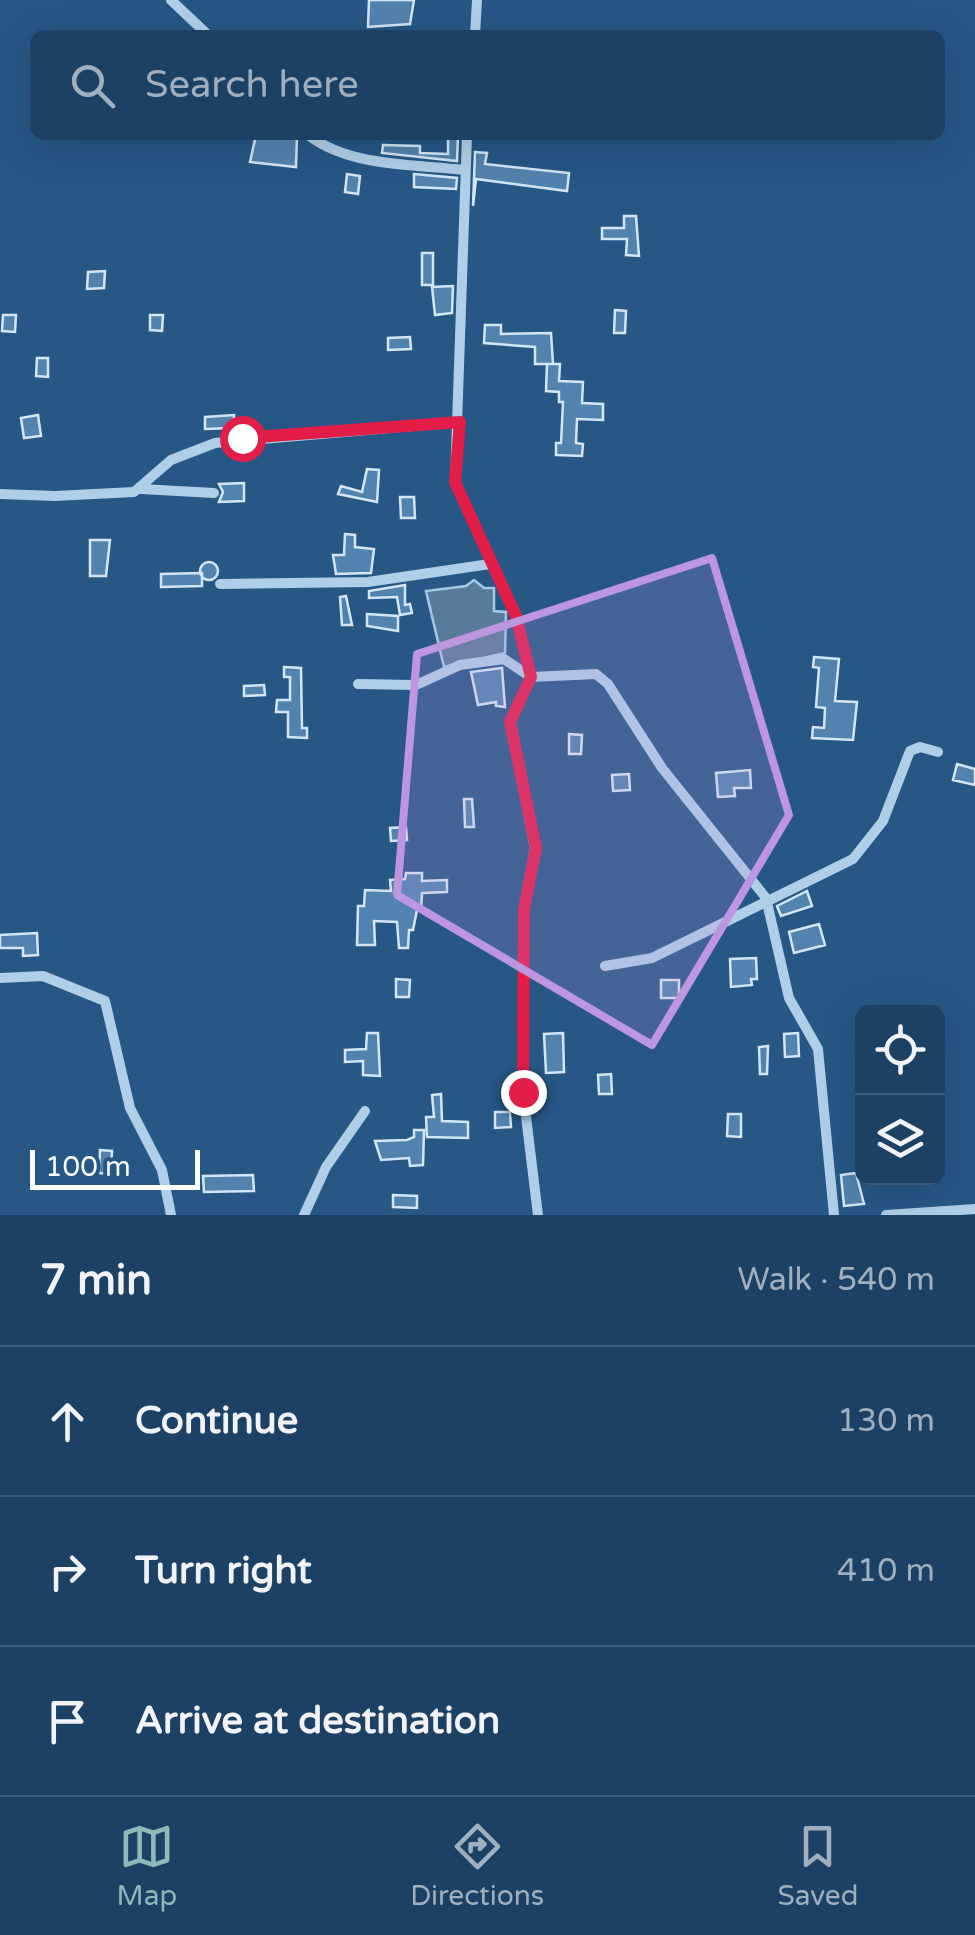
<!DOCTYPE html>
<html lang="en">
<head>
<meta charset="utf-8">
<style>
	:root { --surface:#1c4164; --page:#294c6d; --text:#f1f3f6; --muted:#a0afbf; --line:#3a5a78; --accent:#8bbbb9 }
	body { margin:0; font-family:"Varela Round",sans-serif; background:var(--page); color:var(--text) }
	.controls { position:absolute; right:30px; bottom:30px; display:grid; overflow:hidden; border-radius:15px; box-shadow:0 10px 40px #0002 }
	.controls button { width:90px; height:90px; display:grid; place-items:center; padding:0; border:0; border-bottom:2px solid var(--line); background:var(--surface); color:var(--text); font:50px sans-serif }
	.scale { position:absolute; left:30px; bottom:25px; width:170px; box-sizing:border-box; padding-left:10px; border:5px solid #fff; border-top:0; font-size:28px; line-height:35px; white-space:nowrap; color:#fff; -webkit-text-stroke:8px #265785; paint-order:stroke }
	.stop { position:absolute; width:30px; height:30px; margin:-22px; border:8px solid #e11d48; border-radius:50%; background:#fff }
	.stop.end { background:#e11d48; border-color:#fff; box-shadow:0 2px 10px #0008 }
	.list { margin:0; padding:0; list-style:none }
	h2 { display:flex; justify-content:space-between; align-items:center; height:130px; margin:0; padding:0 40px; font-size:42px }
	h2 small { font-size:32px; font-weight:400; color:var(--muted) }
	.list li { display:grid; grid-template-columns:65px 1fr auto; gap:30px; align-items:center; box-sizing:border-box; height:150px; padding:0 40px; border-top:2px solid var(--line) }
	.list b { display:block; font-size:38px; white-space:nowrap }
	.list em { font-size:32px; font-style:normal; color:var(--muted) }
	.icon { flex:none; width:55px; height:55px; fill:none; stroke:currentColor; stroke-width:2; stroke-linecap:round; stroke-linejoin:round }
	.map { position:relative; flex:none; width:975px; height:1215px; overflow:hidden }
	.search { position:absolute; background:var(--surface); box-shadow:0 10px 40px #0002; left:30px; right:30px; top:30px; height:110px; display:flex; align-items:center; gap:25px; box-sizing:border-box; padding:0 35px; border-radius:15px; color:var(--muted); font-size:38px }
	.sheet { height:580px; background:var(--surface) }
	nav { display:flex; justify-content:space-around; align-items:center; box-sizing:border-box; height:140px; border-top:2px solid var(--line); background:var(--surface); font-size:28px; color:var(--muted) }
	nav a { display:grid; justify-items:center; gap:5px }
	nav .on { color:var(--accent) }
	.map>svg:first-child { display:block }
	.water { fill:#597b9b; stroke:#a4c9e8; stroke-width:2.5 }
	.building { fill:#5283ae; stroke:#d3e6f6; stroke-width:2.5 }
	.lines { fill:none; stroke-linecap:round; stroke-linejoin:round }
	.minor { stroke:#afcee8; stroke-width:10 }
	.route { stroke:#e11d48; stroke-width:12 }
	.marked { fill:#bd96df; fill-opacity:0.2; stroke:#bd96df; stroke-width:8; stroke-linejoin:round }
</style>
</head>
<body>
<div class="map">
<svg width="975" height="1215" viewBox="0 0 975 1215">
	<rect width="100%" height="100%" fill="#265785"/>
	<path class="water" d="M474,580L484,588H494V611L506,612L505,653L444,667L426,591L466,586Z"/>
	<path class="building" d="M369,0H414L410,24L368,27Z
		M256,135H297L296,167L250,162Z
		M448,135H458L457,161L382,153L383,145L420,146V153L448,154Z
		M475,152L487,153L485,164L569,173L567,191L476,179L473,206Z
		M347,174L360,176L358,194L345,192Z
		M414,174L457,178L456,189L414,187Z
		M624,216H636L639,256L626,255L627,239H602V228H624Z
		M422,253H433V285H422Z
		M105,271L104,288L87,289L88,272Z
		M453,286L452,313L435,315L432,287Z
		M615,310L626,311L625,333H614Z
		M3,315H16L15,332L2,331Z
		M150,315H163L162,331L150,330Z
		M485,325H501V334L551,333L553,364H535V347L484,343Z
		M410,337L411,349L388,350V338Z
		M37,358H48V377L36,376Z
		M547,364H560L559,381L583,382L582,403L603,404V420L577,419L576,443L583,444L582,456L556,455V443H561L563,402H559V392L546,391Z
		M38,415L41,436L24,438L21,418Z
		M234,415V428L205,429V417Z
		M367,469L379,470L377,502L338,494L341,486L362,492Z
		M244,483V501L219,502L223,492L219,484Z
		M400,497H414L415,518H401Z
		M345,534L355,535V547L374,549L371,573L336,574L333,555H344Z
		M90,540H110L106,576H90Z
		M200 571a9 9 0 1 1 18 0a9 9 0 1 1-18 0Z
		M202,573V586L161,587V574Z
		M405,585V605L410,604L412,613L400,615L397,597L369,598V591Z
		M346,596L352,625H342L340,597Z
		M367,614L398,616V631L367,626Z
		M814,657L839,659L835,701L857,702L853,740L812,738L813,727L824,728L825,708L816,707L819,668L813,667Z
		M284,667L301,668L302,728H307V738L288,737V712H276L277,700H290V677H284Z
		M502,668L505,707L496,706V702L478,705L471,672Z
		M264,685L265,695L244,696V686Z
		M569,734L582,735L581,754H569Z
		M957,764L975,769V785L953,780Z
		M750,770L751,788H734L735,796L718,797L716,773Z
		M629,774L630,790L613,791L612,775Z
		M464,799H472L474,827H465Z
		M406,827L407,840L391,841L390,828Z
		M406,873H422V881L447,880V892L422,893L421,910H417L413,930H409L408,948H399L397,922L374,921L375,945H357L358,906H364L365,890L391,891L390,880L405,879Z
		M807,891L812,906L781,916L777,906Z
		M819,924L825,945L794,953L789,932Z
		M37,933L38,955L23,956V948H0V935Z
		M756,958L757,979H751L752,985L731,987L730,959Z
		M396,979L410,980L409,997H396Z
		M661,980H679V998H661Z
		M367,1033H378L380,1076L363,1075V1061L345,1062V1050L366,1049Z
		M563,1033L564,1072L546,1073L544,1034Z
		M798,1033L799,1056L785,1057L784,1034Z
		M768,1046L767,1074H760L759,1047Z
		M611,1074L612,1094H599L598,1075Z
		M441,1094L442,1121L468,1122V1138L427,1137L426,1117H434L432,1095Z
		M495,1112H510L511,1127L495,1128Z
		M728,1114H741V1137L727,1136Z
		M414,1130H424L423,1165L410,1166L409,1158L381,1160L375,1141L407,1140L414,1137Z
		M100,1150L112,1151L111,1174L99,1173Z
		M856,1173L864,1204L844,1206L841,1175Z
		M253,1175L254,1191L204,1192L203,1176Z
		M393,1195L417,1196V1208L393,1207Z"/>
	<g class="lines">
		<path class="minor" d="M171,0L208,35
			M475,35L477,0
			M308,135C350,167 412,164 464,170
			M467,135L455,482L516,617L531,677L510,722L535,848L524,909L523,1092L538,1215
			M141,489L214,493
			M0,494L55,496L134,492L171,460L215,443L460,422
			M220,584L368,582L490,564
			M358,684L416,685L460,665L504,659L531,677L596,674L608,684L662,768L766,898L789,998L818,1049L834,1215
			M605,966L652,958L853,859L883,821L910,751L920,747L938,752
			M0,978L43,976L105,1001L130,1108L162,1170L171,1215
			M304,1215L326,1167L365,1111
			M886,1215L975,1209"/>
	</g>
	<g class="lines">
		<path class="route" d="M242,438L460,422L455,482L516,616L531,677L510,722L536,848L524,909L523,1092"/>
	</g>
	<path class="marked" d="M712,558L789,815L652,1045L397,895L417,654Z"/>
</svg>
<div class="controls">
<button><svg class="icon" aria-label="locate" viewBox="0 0 24 24"><circle cx="12" cy="12" r="6"/><path d="M12 2v4M12 18v4M2 12h4M18 12h4"/></svg></button>
<button><svg class="icon" aria-label="layers" viewBox="0 0 24 24"><path d="M12 4l9 5-9 5-9-5zM3 14l9 5 9-5"/></svg></button>
</div>
<div class="scale">100 m</div>
<div class="stop" style="left:242px;top:438px"></div>
<div class="stop end" style="left:523px;top:1092px"></div>
<div class="search"><svg class="icon" aria-label="search" viewBox="0 0 24 24"><circle cx="10" cy="10" r="6"/><path d="M15 15l6 6"/></svg>Search here</div>
</div>
<section class="sheet">
<h2>7 min<small>Walk · 540 m</small></h2>
<ul class="list">
<li><svg class="icon" aria-label="ahead" viewBox="0 0 24 24"><path d="M12 20V5M6 11l6-6 6 6"/></svg><div><b>Continue</b></div><em>130 m</em></li>
<li><svg class="icon" aria-label="right" viewBox="0 0 24 24"><path d="M7 20v-9h11M14 6l5 5-5 5"/></svg><div><b>Turn right</b></div><em>410 m</em></li>
<li><svg class="icon" aria-label="arrive" viewBox="0 0 24 24"><path d="M6 21V4h12l-3 4 3 4H6"/></svg><div><b>Arrive at destination</b></div></li>
</ul>
</section>
<nav>
<a class="on"><svg class="icon" aria-label="map" viewBox="0 0 24 24"><path d="M3 6l6-2 6 2 6-2v14l-6 2-6-2-6 2zM9 4v14M15 6v14"/></svg>Map</a>
<a><svg class="icon" aria-label="directions" viewBox="0 0 24 24"><path d="M12 3l9 9-9 9-9-9zM9 14v-3h6M13 9l2 2-2 2"/></svg>Directions</a>
<a><svg class="icon" aria-label="saved" viewBox="0 0 24 24"><path d="M7 4h10v16l-5-4-5 4z"/></svg>Saved</a>
</nav>
</body>
</html>
